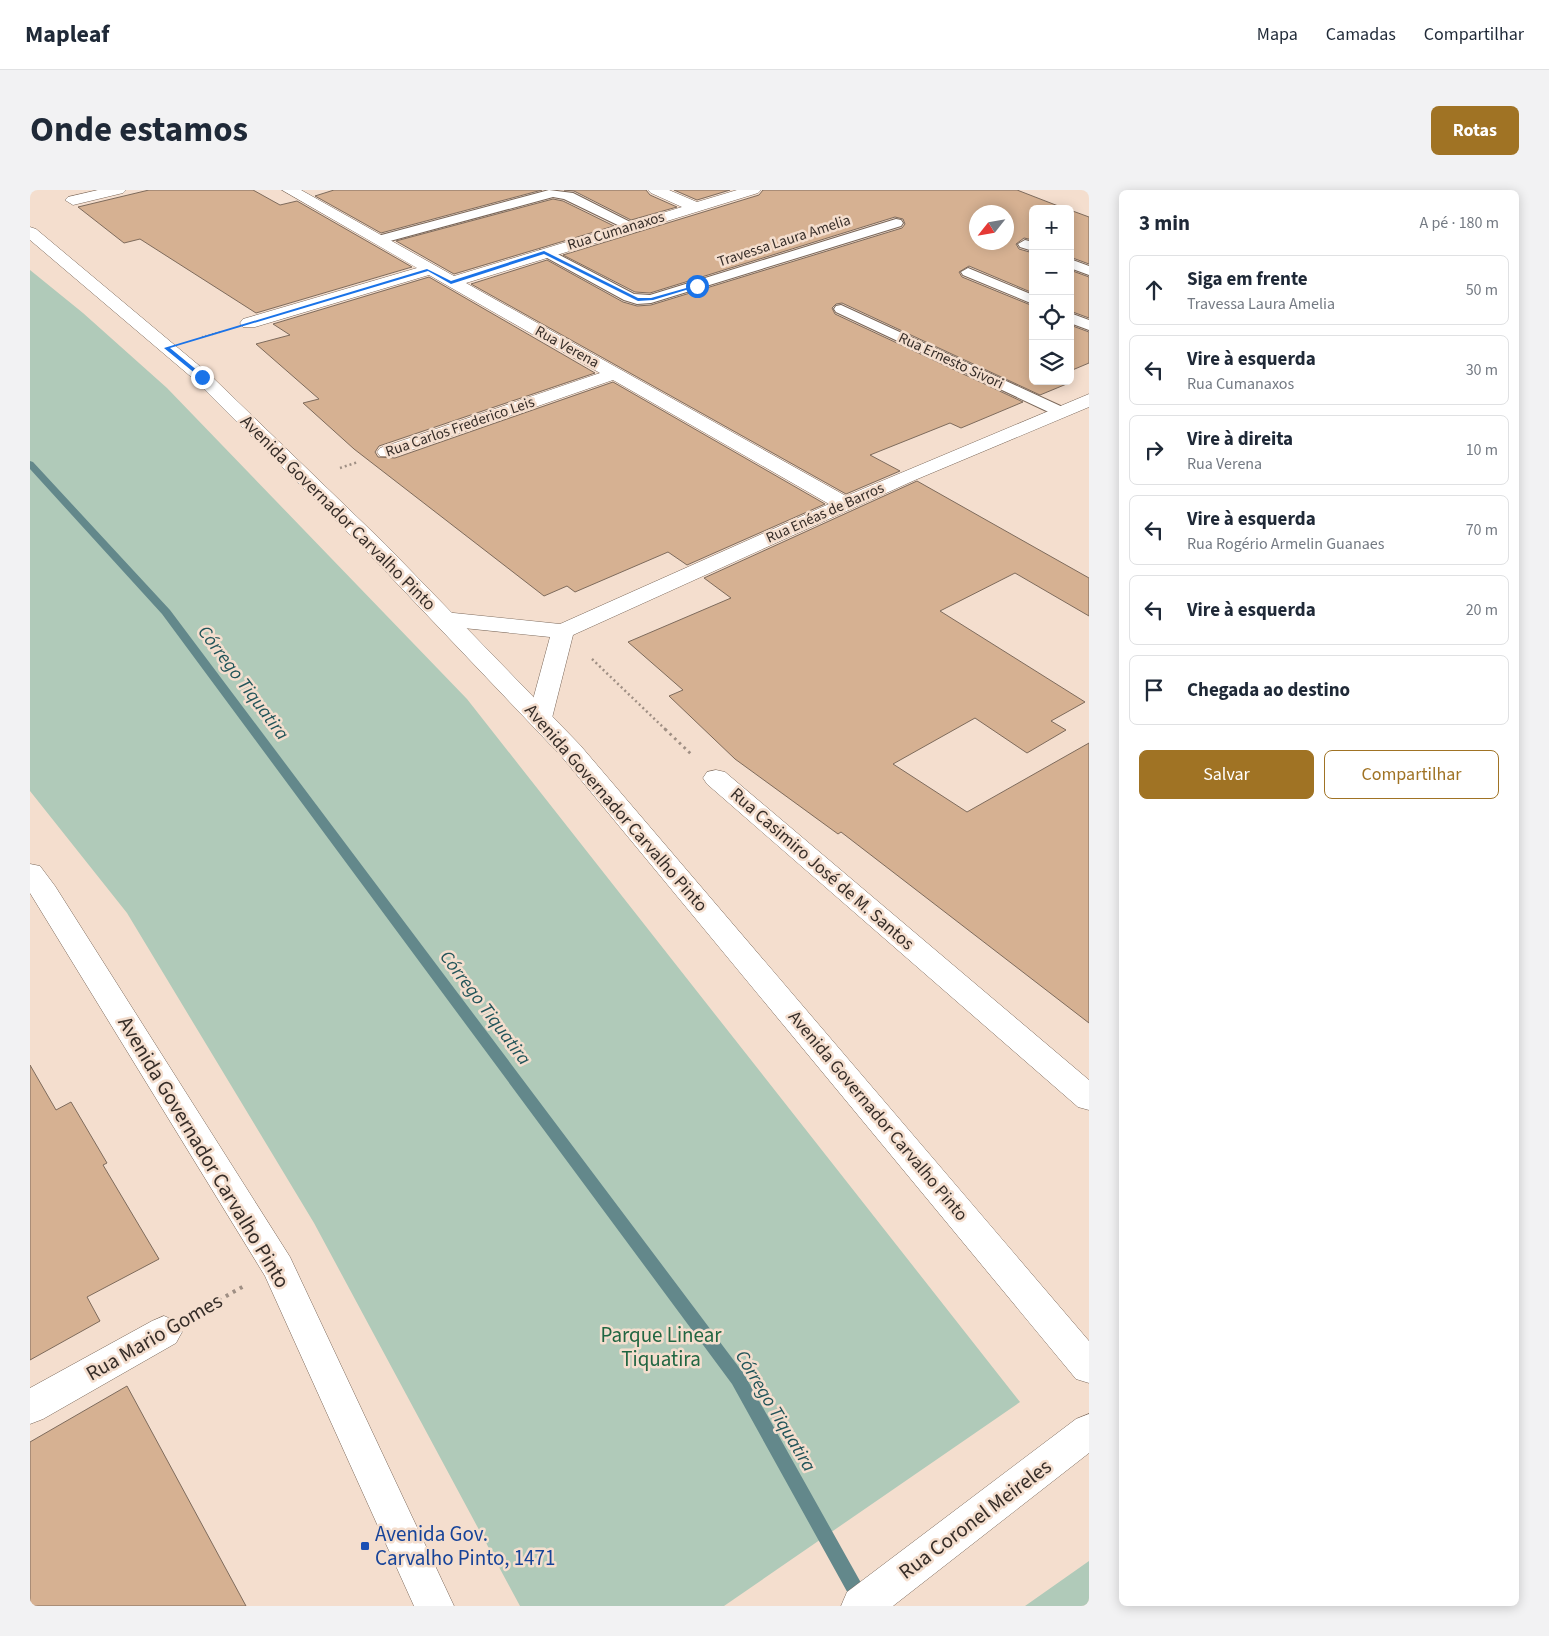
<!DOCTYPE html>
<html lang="pt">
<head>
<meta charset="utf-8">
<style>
	:root { --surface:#fff; --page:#f2f2f3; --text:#1f2937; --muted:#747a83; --line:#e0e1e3; --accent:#a07324 }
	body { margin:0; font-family:"Source Sans 3",sans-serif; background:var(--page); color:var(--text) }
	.controls { position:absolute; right:15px; top:15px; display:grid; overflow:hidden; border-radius:8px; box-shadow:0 2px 12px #0003 }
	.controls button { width:45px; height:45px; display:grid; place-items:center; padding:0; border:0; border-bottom:1px solid var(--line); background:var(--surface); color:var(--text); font:25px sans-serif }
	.compass { position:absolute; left:939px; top:15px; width:45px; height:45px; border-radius:50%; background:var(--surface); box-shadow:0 2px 12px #0003; rotate:239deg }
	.stop { position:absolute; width:15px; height:15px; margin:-11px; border:4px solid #1a73e8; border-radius:50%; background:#fff }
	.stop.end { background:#1a73e8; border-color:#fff; box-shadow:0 1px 5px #0008 }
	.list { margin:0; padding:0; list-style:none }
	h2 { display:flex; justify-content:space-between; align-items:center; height:65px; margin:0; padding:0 20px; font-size:21px }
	h2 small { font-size:16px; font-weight:400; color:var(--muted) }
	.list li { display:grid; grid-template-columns:32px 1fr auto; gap:15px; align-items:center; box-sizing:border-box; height:70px; margin:0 10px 10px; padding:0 10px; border:1px solid var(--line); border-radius:8px }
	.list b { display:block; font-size:19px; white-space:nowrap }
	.list p { margin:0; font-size:16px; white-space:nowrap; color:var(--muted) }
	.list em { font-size:16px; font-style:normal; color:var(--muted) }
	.actions { display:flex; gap:10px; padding:15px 20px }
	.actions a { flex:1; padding:11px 0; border:1px solid var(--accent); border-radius:8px; text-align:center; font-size:18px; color:var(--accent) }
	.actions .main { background:var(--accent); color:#fff }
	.icon { flex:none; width:28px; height:28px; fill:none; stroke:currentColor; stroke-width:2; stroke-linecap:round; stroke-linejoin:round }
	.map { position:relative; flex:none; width:1059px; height:1416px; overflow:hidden; border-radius:8px }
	header { display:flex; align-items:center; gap:30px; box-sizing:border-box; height:70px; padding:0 25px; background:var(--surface); border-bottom:1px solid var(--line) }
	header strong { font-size:24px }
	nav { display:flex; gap:28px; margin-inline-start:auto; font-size:18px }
	.intro { display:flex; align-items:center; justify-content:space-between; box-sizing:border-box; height:120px; padding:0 30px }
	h1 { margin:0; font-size:35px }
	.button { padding:12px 22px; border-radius:8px; background:var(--accent); color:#fff; font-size:18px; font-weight:700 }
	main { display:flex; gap:30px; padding:0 30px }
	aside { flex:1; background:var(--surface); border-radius:8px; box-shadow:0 2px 12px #0003 }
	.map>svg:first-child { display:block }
	.green { fill:#b0cab9 }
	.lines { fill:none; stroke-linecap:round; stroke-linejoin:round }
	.stream { fill:#63888b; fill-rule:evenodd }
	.building { fill:#d6b192; stroke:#7e6b5c; fill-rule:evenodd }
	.lane-casing { stroke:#7a6759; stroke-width:2 }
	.street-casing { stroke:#7a6759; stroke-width:1 }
	.secondary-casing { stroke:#7a6759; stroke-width:1 }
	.primary-casing { stroke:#7a6759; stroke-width:1 }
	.path-far3 { stroke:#9f8f84; stroke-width:2; stroke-dasharray:1 2.5; stroke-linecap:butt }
	.path-far2 { stroke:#9f8f84; stroke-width:2.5; stroke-dasharray:2 3; stroke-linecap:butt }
	.path-far1 { stroke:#9f8f84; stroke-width:3; stroke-dasharray:2.5 4; stroke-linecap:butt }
	.path { stroke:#9f8f84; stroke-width:4; stroke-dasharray:3 5; stroke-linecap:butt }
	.lane { fill:#fff; fill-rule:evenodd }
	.street { fill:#fff; fill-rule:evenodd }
	.secondary { fill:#fff; fill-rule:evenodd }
	.primary { fill:#fff; fill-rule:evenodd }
	.route { fill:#1a73e8 }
	.transit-dot { fill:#1a4fb4; stroke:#f4dece; stroke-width:2 }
	.labels { text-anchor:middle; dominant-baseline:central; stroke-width:5; stroke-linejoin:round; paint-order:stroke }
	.far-street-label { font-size:15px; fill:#362d28; stroke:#f4dece }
	.street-label { font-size:18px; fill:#362d28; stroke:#f4dece }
	.water-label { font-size:19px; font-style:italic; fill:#215459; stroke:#f4dece }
	.near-street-label { font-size:21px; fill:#362d28; stroke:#f4dece }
	.near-park-label { font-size:21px; fill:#216642; stroke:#f4dece }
	.near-transit-label { font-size:21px; fill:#164399; stroke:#f4dece; text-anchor:start }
</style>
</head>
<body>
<header>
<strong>Mapleaf</strong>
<nav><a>Mapa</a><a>Camadas</a><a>Compartilhar</a></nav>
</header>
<div class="intro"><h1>Onde estamos</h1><a class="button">Rotas</a></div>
<main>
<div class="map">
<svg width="1059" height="1416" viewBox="0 0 1059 1416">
	<rect width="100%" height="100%" fill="#f4dece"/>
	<path class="green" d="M0,80L53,123L137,198L437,509L990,1212L694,1416H490L284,1033L97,723L0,601Z
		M1059,1371V1416H995Z"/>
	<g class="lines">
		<path class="stream" d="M0,271L3,272L140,420L714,1184L844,1416H825L702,1194L132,424L0,279Z"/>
	</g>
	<path class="building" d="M119,0H223L250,15L267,11L382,77L226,123L110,49L94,53L48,17Z
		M304,0H512L351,43L285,6Z
		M534,0H616L620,5L647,17L601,30L544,1Z
		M644,0H700L667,10Z
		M733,0H987L1036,19H1003V50L994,48L986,54L989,59L1003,63V103L939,76L929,82L932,87L1003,116V191L1039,193L1010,205L812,113L806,114L802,118L805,124L993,212L931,238L920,233L840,265L870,281L816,304L441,94L517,70L593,112L607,116L621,115L872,38L875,34L873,29L865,27L620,103L605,102L533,65L729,5ZM946,22H976V52H946Z
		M523,9L533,11L584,36L424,84L366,51Z
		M1040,20L1059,27V74L1040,67Z
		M1040,80L1059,87V128L1040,121Z
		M399,87L565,183L349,256L345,262L348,267L365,268L583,192L795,314L657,375L638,362L545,402L537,396L514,406L324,259L273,213L289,209L226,154L260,145L243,134Z
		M1040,135L1059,142V173L1040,181Z
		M887,291L1059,388V426L985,383L910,421L1055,512L1021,531L1036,540L997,563L945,528L863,574L937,622L1059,553V833L811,642L808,644L705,569L639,506L653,500L598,452L701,408L674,388Z
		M0,875L26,920L41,912L77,973L73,975L129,1069L57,1107L70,1131L0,1170Z
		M97,1196L216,1416H0V1252Z"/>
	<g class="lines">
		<defs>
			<path id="lane" d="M519,0L543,3L610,37L603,41L598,40L534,9L523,7L349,54L342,50L344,47Z
				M866,29L871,30L873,33L871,36L621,113L607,114L594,110L508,63L510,60H520L604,104L620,105Z
				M995,50L1003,52V61L990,57L988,54Z
				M1040,69L1059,76V85L1040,78Z
				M938,78L1003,105V114L933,85L931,82Z
				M811,115L1037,219L1039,222L1031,227L1025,225L806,122L804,119L806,116Z
				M1040,123L1059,130V140L1040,133Z"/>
			<path id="street" d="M68,0H96L93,3L43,15L35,10L38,7Z
				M252,0H271L424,86L652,17L621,3L618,0H639L667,12L707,0H731L728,3L436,93L816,306L1059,204V217L885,290L543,445L522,528L519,533L510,536L501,533L498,528L520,447L414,436L406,434L403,429L406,424L414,422L530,434L799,314L583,190L364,266H350L347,262L350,258L570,183L399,85L225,137H213L210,133L213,129L387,78Z
				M686,580L695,582L1059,890V920L1048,917L677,594L673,588L677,582Z
				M134,1126L146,1131L152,1142L146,1153L13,1229L0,1234V1198L122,1131Z"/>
			<path id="secondary" d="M1059,1224V1263L863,1416H811L817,1402L1046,1229Z"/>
			<path id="primary" d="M0,37L6,39L178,183L355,354L550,555L1059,1151V1193L1046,1189L532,567L339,364L166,191L0,50Z
				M0,674L10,676L25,696L260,1067L424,1416H384L235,1086L0,703Z"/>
		</defs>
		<use href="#lane" class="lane-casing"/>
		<use href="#street" class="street-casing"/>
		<use href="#secondary" class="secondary-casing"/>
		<use href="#primary" class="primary-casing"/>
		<path class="path-far3" d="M172,147L190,142"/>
		<path class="path-far2" d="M310,278L328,272
			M562,469L636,540"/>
		<path class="path-far1" d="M635,539L662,565"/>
		<path class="path" d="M168,1122L214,1096"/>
		<use href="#lane" class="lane"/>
		<use href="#street" class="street"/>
		<use href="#secondary" class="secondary"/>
		<use href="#primary" class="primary"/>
	</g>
	<path class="route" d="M514,61L608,108H621L667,95L669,96L623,110L608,111L514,64L421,94L398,81L140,158L174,186L172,189L134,158L397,79L421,91Z"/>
	<rect class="transit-dot" x="330" y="1351" width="10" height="10" rx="2.5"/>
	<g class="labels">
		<g class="far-street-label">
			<text transform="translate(586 41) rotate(-17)">Rua Cumanaxos</text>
			<text transform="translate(754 51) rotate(-18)">Travessa Laura Amelia</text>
			<text transform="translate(537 157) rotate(29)">Rua Verena</text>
			<text transform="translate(921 171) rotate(25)">Rua Ernesto Sivori</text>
			<text transform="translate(430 237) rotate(-19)">Rua Carlos Frederico Leis</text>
			<text transform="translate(795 323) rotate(-24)">Rua Enéas de Barros</text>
		</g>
		<g class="street-label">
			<text transform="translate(308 323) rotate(45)">Avenida Governador Carvalho Pinto</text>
			<text transform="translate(586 618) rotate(49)">Avenida Governador Carvalho Pinto</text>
			<text transform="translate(792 679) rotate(41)">Rua Casimiro José de M. Santos</text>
			<text transform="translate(848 926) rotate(50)">Avenida Governador Carvalho Pinto</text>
		</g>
		<g class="water-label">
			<text transform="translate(213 493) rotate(53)">Córrego Tiquatira</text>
			<text transform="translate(455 818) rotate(53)">Córrego Tiquatira</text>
			<text transform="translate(745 1221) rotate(59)">Córrego Tiquatira</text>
		</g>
		<g class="near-street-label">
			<text transform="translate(174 962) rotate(59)">Avenida Governador Carvalho Pinto</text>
			<text transform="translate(124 1147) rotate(-30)">Rua Mario Gomes</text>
			<text transform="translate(945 1329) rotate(-37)">Rua Coronel Meireles</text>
		</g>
		<g class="near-park-label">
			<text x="631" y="1145">Parque Linear<tspan x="631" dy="24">Tiquatira</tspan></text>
		</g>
		<g class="near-transit-label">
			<text x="345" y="1344">Avenida Gov.<tspan x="345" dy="24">Carvalho Pinto, 1471</tspan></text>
		</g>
	</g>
</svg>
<div class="controls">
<button>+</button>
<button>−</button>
<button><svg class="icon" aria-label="locate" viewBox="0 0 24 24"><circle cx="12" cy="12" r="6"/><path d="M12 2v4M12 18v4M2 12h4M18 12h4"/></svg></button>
<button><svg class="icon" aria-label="layers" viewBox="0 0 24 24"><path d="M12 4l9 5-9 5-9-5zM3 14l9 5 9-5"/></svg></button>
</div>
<svg class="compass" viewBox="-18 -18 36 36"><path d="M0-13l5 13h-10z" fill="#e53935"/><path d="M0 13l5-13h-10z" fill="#747a83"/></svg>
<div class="stop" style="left:667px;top:96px"></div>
<div class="stop end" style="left:172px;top:187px"></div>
</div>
<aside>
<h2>3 min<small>A pé · 180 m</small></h2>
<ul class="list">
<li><svg class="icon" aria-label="ahead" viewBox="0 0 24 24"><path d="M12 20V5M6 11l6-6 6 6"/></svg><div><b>Siga em frente</b><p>Travessa Laura Amelia</p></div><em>50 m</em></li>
<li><svg class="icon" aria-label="left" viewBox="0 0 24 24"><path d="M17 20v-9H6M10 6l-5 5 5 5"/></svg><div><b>Vire à esquerda</b><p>Rua Cumanaxos</p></div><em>30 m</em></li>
<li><svg class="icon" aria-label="right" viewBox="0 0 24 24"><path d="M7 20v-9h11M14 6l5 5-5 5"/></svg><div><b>Vire à direita</b><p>Rua Verena</p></div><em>10 m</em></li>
<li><svg class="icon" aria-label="left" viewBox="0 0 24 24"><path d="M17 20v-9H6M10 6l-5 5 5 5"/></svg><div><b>Vire à esquerda</b><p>Rua Rogério Armelin Guanaes</p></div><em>70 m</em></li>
<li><svg class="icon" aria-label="left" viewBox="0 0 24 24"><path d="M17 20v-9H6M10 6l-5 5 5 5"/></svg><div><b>Vire à esquerda</b></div><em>20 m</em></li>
<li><svg class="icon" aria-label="arrive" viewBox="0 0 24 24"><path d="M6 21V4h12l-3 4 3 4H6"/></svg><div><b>Chegada ao destino</b></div></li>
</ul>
<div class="actions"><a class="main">Salvar</a><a>Compartilhar</a></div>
</aside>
</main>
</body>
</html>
